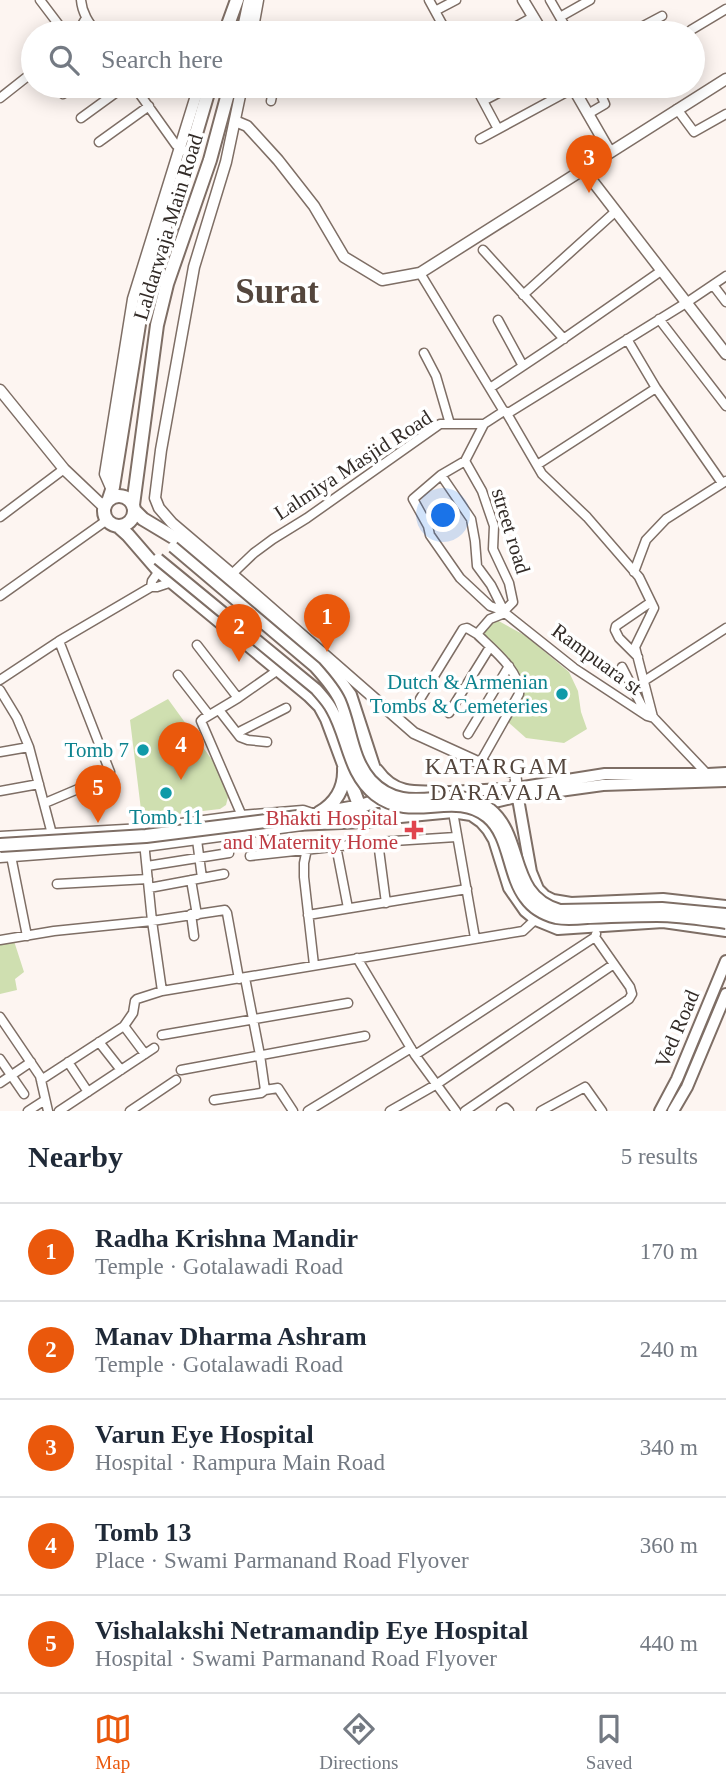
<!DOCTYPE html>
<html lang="en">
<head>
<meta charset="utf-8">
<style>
	:root { --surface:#fff; --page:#f6f6f7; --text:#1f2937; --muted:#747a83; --line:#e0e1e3; --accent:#ea580c }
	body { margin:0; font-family:"Times New Roman",serif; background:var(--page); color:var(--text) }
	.you { position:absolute; left:444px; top:516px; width:24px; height:24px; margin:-18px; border:5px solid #fff; border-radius:50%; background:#1a73e8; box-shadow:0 0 0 10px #1a73e833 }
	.badge { display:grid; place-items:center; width:46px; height:46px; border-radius:50%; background:var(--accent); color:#fff; font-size:23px; font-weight:700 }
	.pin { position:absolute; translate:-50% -58px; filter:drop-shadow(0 2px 4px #0008) }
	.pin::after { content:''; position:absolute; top:37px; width:24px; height:21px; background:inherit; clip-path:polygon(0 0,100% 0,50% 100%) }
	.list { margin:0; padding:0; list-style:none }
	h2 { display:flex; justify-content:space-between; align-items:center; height:91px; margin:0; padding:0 28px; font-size:30px }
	h2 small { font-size:23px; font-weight:400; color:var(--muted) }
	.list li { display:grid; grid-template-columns:46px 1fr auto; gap:21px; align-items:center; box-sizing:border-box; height:98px; padding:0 28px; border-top:2px solid var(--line) }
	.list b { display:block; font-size:26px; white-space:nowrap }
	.list p { margin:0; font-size:23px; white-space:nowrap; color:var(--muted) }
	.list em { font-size:23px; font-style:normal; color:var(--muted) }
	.icon { flex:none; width:38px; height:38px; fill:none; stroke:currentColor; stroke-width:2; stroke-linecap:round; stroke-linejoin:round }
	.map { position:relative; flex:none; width:726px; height:1111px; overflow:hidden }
	.search { position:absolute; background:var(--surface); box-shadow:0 4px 18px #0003; left:21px; right:21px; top:21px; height:77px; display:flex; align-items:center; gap:18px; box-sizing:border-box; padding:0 24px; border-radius:38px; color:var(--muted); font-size:26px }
	.sheet { height:581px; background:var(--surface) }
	nav { display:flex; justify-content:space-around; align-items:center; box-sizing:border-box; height:98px; border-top:2px solid var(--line); background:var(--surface); font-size:19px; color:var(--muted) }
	nav a { display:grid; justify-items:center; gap:4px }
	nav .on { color:var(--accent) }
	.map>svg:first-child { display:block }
	.green { fill:#cfdfb0 }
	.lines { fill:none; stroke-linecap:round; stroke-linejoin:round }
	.minor-casing { stroke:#7e6e65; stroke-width:11 }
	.tertiary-casing { stroke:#7e6e65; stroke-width:13 }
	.secondary-casing { stroke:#7e6e65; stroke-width:14 }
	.trunk-casing { stroke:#7e6e65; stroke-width:16 }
	.minor { stroke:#fff; stroke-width:8 }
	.tertiary { stroke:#fff; stroke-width:10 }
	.secondary { stroke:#fff; stroke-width:10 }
	.trunk { stroke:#fff; stroke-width:12 }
	.secondary-bridge-casing { stroke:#7e6e65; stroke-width:14; stroke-linecap:butt }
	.trunk-bridge-casing { stroke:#7e6e65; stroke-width:16; stroke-linecap:butt }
	.secondary-bridge { stroke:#fff; stroke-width:10 }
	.trunk-bridge { stroke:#fff; stroke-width:12 }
	.culture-dot { fill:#0f9aa8; stroke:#fff; stroke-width:2.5 }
	.health-dot { fill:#e0444e; stroke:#fff; stroke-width:2.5 }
	.labels { text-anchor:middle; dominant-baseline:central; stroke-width:7; stroke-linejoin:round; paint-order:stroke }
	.street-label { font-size:21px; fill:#322b27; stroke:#fff }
	.culture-label { font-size:21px; fill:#0d838f; stroke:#fff; text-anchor:end }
	.health-label { font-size:21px; fill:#be3a42; stroke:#fff; text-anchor:end }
	.neighbourhood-label { font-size:23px; letter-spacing:2px; fill:#54463d; stroke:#fff }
	.town-label { font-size:35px; font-weight:bold; fill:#54463d; stroke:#fff }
</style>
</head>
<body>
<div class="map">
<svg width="726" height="1111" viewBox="0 0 726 1111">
	<rect width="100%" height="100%" fill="#fdf5f1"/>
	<path class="green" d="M495,619L526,636L569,672L578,691L581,712L587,729L564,743L526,738L507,721L522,686L480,634Z
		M168,699L215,764L228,797L226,805L220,809L142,818L130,720Z
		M14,941L24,972L15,979L17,990L0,994V944Z"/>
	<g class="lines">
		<defs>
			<path id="minor" d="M40,0L65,33
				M81,0C82,13 89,23 97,33
				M429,0L447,33
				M550,0L569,33
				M435,11L456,0
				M560,17L590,0
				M691,30L726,9
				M77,33L86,18
				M504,33L533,17
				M630,33L662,16
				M134,86L176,145L190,154
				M475,86L498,129
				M63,94L75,86
				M0,98L33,72
				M271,101L274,86
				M483,101L512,86
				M677,109L694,132L726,114
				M588,114L605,104L597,86
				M81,118L125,86
				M480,139L574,88
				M99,142L149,106
				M483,250L564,339
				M420,273L503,410L506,412H510L686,303L726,276
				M713,285L726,302
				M523,295L616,211
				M659,319L726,406
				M498,320L523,366
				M627,339L656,388L722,483
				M424,353L436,376L450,424
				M490,388L556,344L661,271
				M506,412L542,474L587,517L639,577L654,608L635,647L653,717L709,776
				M465,461L482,491L494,526L493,549L509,583L513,602L504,611L490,606L460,578L430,535L428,526L413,499L441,475L465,461L484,424
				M537,465L656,388
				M441,475L471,519L475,541L477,566L491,585L505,613L574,668L647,716L654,718
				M0,517L64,469
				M159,571L152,581L151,587H157L172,582
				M634,572L646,540L666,519L726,481
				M232,574L254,553L273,539L307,518L440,424H484L504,411
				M0,596L107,520
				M197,645L238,698
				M638,657L619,638L615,630L616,626L651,602
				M622,667L646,714
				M178,675L209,715
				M0,680L59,641L151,587
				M644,681L726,628
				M0,690L17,718L29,747L52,834
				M420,699L463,629L467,628L477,634
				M219,710L240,737L248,740L267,742
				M449,713L490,647
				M237,733L286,708
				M468,734L509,666
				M0,752L29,747
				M480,763L519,694C522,672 491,648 477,634L490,619L505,613
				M0,791L39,784
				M45,803L104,778L110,772L59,641
				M453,812L475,938
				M242,816L201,721L203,719L238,698L278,670
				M197,840L202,878
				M144,842L152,921L162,991L523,931L538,917
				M378,842L386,903
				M336,846L348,908
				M307,849L304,863V877L314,965
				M11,856L27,936
				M250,856L378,842L456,837
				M147,866L229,853
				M191,880L197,915
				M57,884L148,879
				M149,888L224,874
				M191,914L194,936
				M308,915L467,889
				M0,940L54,931L152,921L225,910L227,913L239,979
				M357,958L415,1055L456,1111
				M0,1017L40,1076L48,1111
				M124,1026L145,1054
				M162,1035L348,1003
				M99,1042L121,1070
				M415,1055L595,937L596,934
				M0,1059L24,1094
				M68,1062L88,1092
				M181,1070L365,1036
				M41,1080L124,1026L133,1013L135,1001L137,999L162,991
				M0,1083L31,1062
				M265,1090L278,1088L293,1111
				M214,1100L261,1093L265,1090L260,1055L245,978
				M28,1111L45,1100
				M59,1111L154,1048
				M130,1111L176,1080
				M308,1111L411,1048
				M390,1111L437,1084L614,964
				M465,1111L629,999L632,994L630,987L595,937
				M501,1111L506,1108L509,1111
				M541,1111L585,1087L602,1111"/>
			<path id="tertiary" d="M523,0L543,33
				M252,33L258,0
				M242,86L226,162L194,267L161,450L155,498L159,508L172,523L232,574L414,733L480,763L515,773L517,788
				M572,86L610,152
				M235,121L247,126L278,160L314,206L344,257L382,280L420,273L726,79
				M584,170L726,354
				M0,390L64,469L104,507
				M112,490L105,474L133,299L199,86
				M0,837L143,829L242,816L303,811L315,815
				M0,857L145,846L302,825"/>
			<path id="secondary" d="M433,793L517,788L605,774H708L726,773
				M517,793L531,872L538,889L545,896L553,900L571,903L663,899L726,906
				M458,813L471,815L481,822L488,830L494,840L509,888L525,911L536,920L558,929L663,922L726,931
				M390,818L453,812L516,797L603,785L726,781
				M660,1111L677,1079L726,961
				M673,1111L687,1087L726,994"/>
			<path id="trunk" d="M225,33L237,0
				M243,33L250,0
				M104 511a15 15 0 1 1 30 0a15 15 0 1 1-30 0Z
				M109,499L113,487L140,318L150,271L190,154L210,86
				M133,505L157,325L167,284L210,160L230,86
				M134,510L143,519L178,540L330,668L350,695L390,818L365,821L295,824
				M118,526L128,535L160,572L309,695L320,706L327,719L365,821
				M377,771C394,795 415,793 441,792
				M319,813C336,803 345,788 344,768
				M307,816L361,806L385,798"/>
		</defs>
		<use href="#minor" class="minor-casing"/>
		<use href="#tertiary" class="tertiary-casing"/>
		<use href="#secondary" class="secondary-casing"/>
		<use href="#trunk" class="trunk-casing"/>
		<use href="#minor" class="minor"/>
		<use href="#tertiary" class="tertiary"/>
		<use href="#secondary" class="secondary"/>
		<use href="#trunk" class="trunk"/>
		<defs>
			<path id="secondary-bridge" d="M173,547L315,667C324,677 334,688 340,701C351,726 352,759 371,780C409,821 453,778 490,809C525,837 508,896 560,910L662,908L726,914
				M158,559L316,689C322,696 328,702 332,710C348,738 348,774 375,795C412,824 454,790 487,817C510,836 507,874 525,898C532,908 544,915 556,918C566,920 577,919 587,918C611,917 634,916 657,916C680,916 703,920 726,923"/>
			<path id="trunk-bridge" d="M0,845L146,836L298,817"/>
		</defs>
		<use href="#secondary-bridge" class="secondary-bridge-casing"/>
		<use href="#trunk-bridge" class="trunk-bridge-casing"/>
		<use href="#secondary-bridge" class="secondary-bridge"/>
		<use href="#trunk-bridge" class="trunk-bridge"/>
	</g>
	<g class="culture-dot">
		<circle cx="562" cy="694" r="7"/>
		<circle cx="143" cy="750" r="7"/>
		<circle cx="166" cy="793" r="7"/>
	</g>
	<path class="health-dot" d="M410.5 819.5h7v7h7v7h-7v7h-7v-7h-7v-7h7z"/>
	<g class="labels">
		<g class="street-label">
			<text transform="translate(168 227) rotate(-73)">Laldarwaja Main Road</text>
			<text transform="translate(353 465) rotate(-33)">Lalmiya Masjid Road</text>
			<text transform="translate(511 531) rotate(73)">street road</text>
			<text transform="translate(597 659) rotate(36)">Rampuara st</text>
			<text transform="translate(677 1029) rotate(-67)">Ved Road</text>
		</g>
		<g class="culture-label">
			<text x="548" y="682">Dutch &amp; Armenian<tspan x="548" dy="24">Tombs &amp; Cemeteries</tspan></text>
			<text x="129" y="750">Tomb 7</text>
			<text x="166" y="817" text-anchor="middle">Tomb 11</text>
		</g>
		<g class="health-label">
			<text x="398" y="818">Bhakti Hospital<tspan x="398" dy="24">and Maternity Home</tspan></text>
		</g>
		<g class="neighbourhood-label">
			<text x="497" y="766">KATARGAM<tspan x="497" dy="26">DARAVAJA</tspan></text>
		</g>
		<g class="town-label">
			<text x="277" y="291">Surat</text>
		</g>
	</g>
</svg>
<div class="you"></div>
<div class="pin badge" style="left:327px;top:652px">1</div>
<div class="pin badge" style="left:239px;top:662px">2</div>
<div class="pin badge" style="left:589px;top:193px">3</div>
<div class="pin badge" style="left:181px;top:780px">4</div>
<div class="pin badge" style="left:98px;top:823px">5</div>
<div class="search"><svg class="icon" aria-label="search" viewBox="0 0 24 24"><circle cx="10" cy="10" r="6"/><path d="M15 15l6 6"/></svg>Search here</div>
</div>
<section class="sheet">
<h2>Nearby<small>5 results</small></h2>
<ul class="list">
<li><span class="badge">1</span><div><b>Radha Krishna Mandir</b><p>Temple · Gotalawadi Road</p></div><em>170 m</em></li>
<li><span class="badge">2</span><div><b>Manav Dharma Ashram</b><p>Temple · Gotalawadi Road</p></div><em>240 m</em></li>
<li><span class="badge">3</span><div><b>Varun Eye Hospital</b><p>Hospital · Rampura Main Road</p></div><em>340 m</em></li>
<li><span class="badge">4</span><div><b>Tomb 13</b><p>Place · Swami Parmanand Road Flyover</p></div><em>360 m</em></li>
<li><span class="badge">5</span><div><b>Vishalakshi Netramandip Eye Hospital</b><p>Hospital · Swami Parmanand Road Flyover</p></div><em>440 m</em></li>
</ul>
</section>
<nav>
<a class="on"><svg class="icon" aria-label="map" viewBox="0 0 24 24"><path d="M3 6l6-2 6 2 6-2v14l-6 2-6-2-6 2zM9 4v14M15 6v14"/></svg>Map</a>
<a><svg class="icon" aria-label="directions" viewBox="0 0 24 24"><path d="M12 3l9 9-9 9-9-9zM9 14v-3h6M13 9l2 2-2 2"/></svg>Directions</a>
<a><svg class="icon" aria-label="saved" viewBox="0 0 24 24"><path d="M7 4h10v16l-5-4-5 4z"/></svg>Saved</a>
</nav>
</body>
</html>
